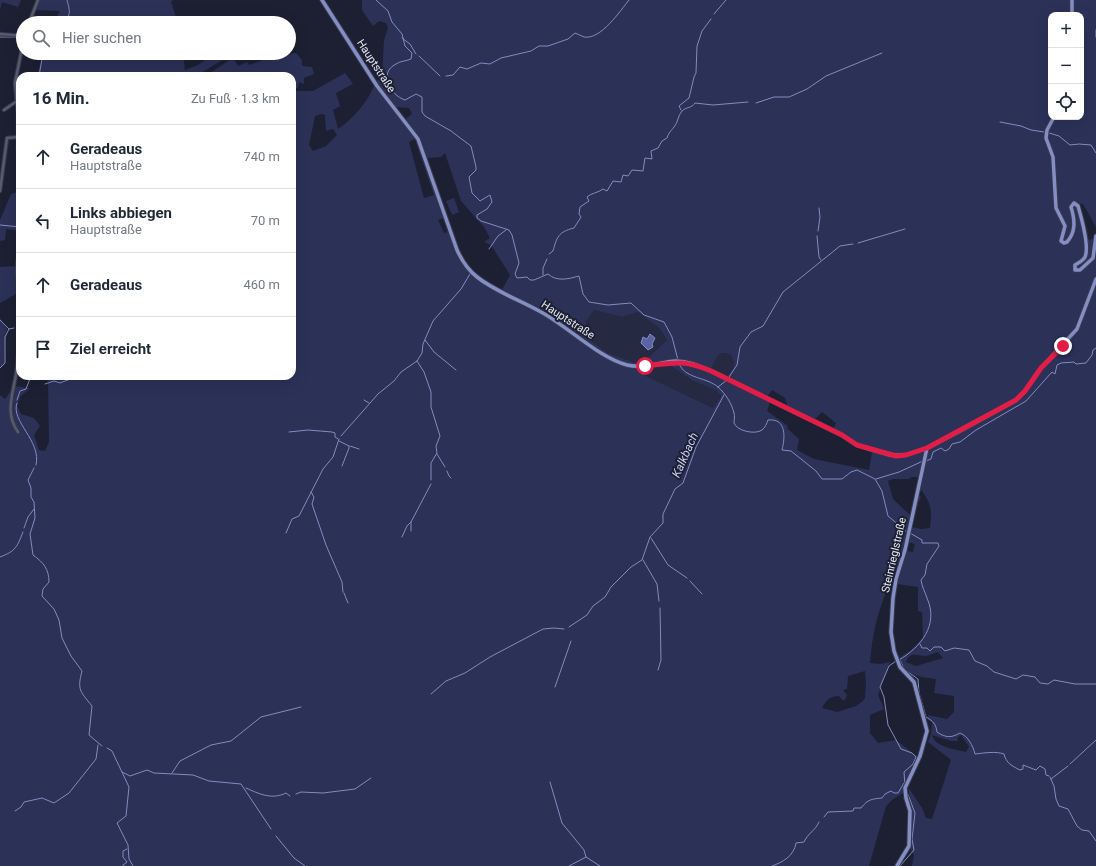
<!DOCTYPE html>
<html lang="de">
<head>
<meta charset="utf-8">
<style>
	:root { --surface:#fff; --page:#f2f2f3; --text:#1f2937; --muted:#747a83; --line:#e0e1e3 }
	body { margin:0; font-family:Roboto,sans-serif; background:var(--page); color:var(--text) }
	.controls { position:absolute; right:12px; top:12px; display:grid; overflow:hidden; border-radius:8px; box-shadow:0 4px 16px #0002 }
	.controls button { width:36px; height:36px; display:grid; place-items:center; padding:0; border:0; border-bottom:1px solid var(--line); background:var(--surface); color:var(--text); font:20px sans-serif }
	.stop { position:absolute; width:12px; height:12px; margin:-9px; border:3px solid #e11d48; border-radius:50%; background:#fff }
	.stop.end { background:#e11d48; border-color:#fff; box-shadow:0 1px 4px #0008 }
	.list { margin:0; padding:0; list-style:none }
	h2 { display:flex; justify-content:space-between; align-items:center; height:52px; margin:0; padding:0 16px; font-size:17px }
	h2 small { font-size:13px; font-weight:400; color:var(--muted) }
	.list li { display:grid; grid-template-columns:26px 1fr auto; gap:12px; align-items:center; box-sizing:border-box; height:64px; padding:0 16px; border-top:1px solid var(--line) }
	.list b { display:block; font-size:15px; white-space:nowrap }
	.list p { margin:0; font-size:13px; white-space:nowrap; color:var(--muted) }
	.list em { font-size:13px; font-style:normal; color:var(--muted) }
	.icon { flex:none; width:22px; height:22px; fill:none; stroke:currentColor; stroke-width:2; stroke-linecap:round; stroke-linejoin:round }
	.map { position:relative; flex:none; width:1096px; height:866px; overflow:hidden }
	.search { position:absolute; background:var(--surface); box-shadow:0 4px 16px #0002; left:16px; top:16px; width:280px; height:44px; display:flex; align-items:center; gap:10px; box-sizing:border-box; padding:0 14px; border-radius:22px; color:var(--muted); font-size:15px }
	.panel { position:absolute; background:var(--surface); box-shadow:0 4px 16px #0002; left:16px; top:72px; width:280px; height:308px; border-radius:12px }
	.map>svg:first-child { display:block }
	.built { fill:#252941 }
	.green { fill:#2c3158; fill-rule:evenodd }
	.water { fill:#5b63a7; stroke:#848bbe }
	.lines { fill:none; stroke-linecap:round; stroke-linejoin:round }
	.stream { stroke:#848bbe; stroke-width:1 }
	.minor-casing { stroke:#383a49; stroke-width:4.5 }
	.major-casing { stroke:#383a49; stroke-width:5.5 }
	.minor { stroke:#575b71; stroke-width:2.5 }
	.major { stroke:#838dc6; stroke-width:3.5 }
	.route { stroke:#e11d48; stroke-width:5 }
	.labels { text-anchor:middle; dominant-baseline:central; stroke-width:4; stroke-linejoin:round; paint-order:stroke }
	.street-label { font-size:11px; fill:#e4e7f3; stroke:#1d2032 }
	.water-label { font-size:12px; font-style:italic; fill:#c5ccf3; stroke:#1d2032 }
</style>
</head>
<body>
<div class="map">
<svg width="1096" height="866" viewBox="0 0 1096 866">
	<rect width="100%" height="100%" fill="#1d2032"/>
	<path class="built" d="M594,310L622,317L638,312L660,329L667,340L649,357L636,363L608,353L591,341L586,322Z
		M723,353L730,354L735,361V365L726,378L711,369L718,355Z
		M668,364L693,381L716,390L721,395L713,408L642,374L643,368Z"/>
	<path class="green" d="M0,0H21L18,7L2,2L0,10Z
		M38,0H173L171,2L178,23H54L60,11L34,10Z
		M362,0H1096V227L1083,204L1078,203L1087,240L1093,239L1096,234V866H912L914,855L911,851L912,812L908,787L922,808L926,818L932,819L951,760L928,742L931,734L932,722L928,720V715L947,719L954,712V696L934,693L936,679C921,677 904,676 899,658L911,650L923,638L922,612L918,611V587L890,583C878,609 872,635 870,663L880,664L890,662L878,695L884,709L870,715V733L878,743L896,740L918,757L906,780L903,793L893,799L886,806L869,866H0V395L5,399L14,386L30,388L20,397L17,406L21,414L34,418L40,426L34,435L39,450L45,451L49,442L48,378L42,376H292V96L294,91H313L345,73L353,84L336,93L340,106L333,110L338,129C350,121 362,108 369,96C374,88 374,82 382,77L384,40L388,28L386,23L379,21L373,26L362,10ZM1051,15H1081V117H1051ZM394,105L396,107L409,108L412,114L404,120L399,110L395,109ZM322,114L325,115L326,131L333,129L337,135L326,146L313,151L309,145L315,116ZM415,139L434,195L424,198L409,142ZM445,153L461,201L484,227L490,238L484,242L491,245L510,275L502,290C486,281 470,273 461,256L440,201L427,158L441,157ZM443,218L448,232L444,233L438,220ZM594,310L622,317L638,312L660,329L667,340L649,357L636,363L608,353L591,341L586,322ZM723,353L730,354C738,365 733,368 726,378L711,369L718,355ZM668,364L693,381L716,390L721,396L713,408L642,374L643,368ZM772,390L785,398L789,411L812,422L822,412L836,423L832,433L872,452L869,470L814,459L797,450L799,439L787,428L788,426L767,411L771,400L767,397ZM911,477H919L910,515L893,499L888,481L893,479H909ZM921,490C932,504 932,511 930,528L921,529L912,527L918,503L921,497L919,495ZM908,542L915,544L913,552L906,551ZM938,652L943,658L916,666L906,662C910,651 917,656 925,656C929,656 934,653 938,652ZM865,671L866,683L865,698L863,701L856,706L837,712L822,708C826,700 830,696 839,696L843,700H845L847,695L843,690L847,689L848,676ZM932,735L951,741H958L957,738L961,735L969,747L966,752C956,749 935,748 932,735Z
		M43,53H183L185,70L198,65L215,53H234L201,73L202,76H37Z
		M294,53L297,54L302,60V66L312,67L314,74L304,78V84L299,82L298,88H294L292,86V76H205L233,58L238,66L247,62L249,65L277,55L284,56Z
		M20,191V231L6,229L5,240L0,241V220L11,194Z
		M454,198L459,212L452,215L446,201Z
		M15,266L16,294L0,303V267Z
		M0,318L7,329L5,337L4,365L0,367Z"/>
	<path class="water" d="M650,334L655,338L652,344L653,347L648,350L641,343L643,337L647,339Z"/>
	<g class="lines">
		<path class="stream" d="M376,0L388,11L392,22L402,34L405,46L412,53L411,59C407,61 400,61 396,64C378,73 390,95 405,100L416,94L422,97V112L425,116L451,131L471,146L476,167V170L469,177L472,193L480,201L490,195L492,202L487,209L477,215V218L481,221L509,230L512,235L519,263L515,274L517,278L527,277L530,280H534L548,274C557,282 568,279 579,276L583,294L589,302L608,305L631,303L644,315L664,322L672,337L678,360
			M714,14L726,0
			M61,23C72,17 70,11 67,0
			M1096,30V37
			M0,37H22
			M402,38L410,44L416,54
			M419,56L440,76
			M39,76L42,59L48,57L58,58L60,53
			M446,76L453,75L460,67L467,69L481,63L490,64L501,58L531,51L539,46H548L568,39L575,33C578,34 581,36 584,37C601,40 620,11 629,0
			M756,103L774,97H789L807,89L826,76L882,53
			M681,110L679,106L689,98L694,77L696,73L697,46L702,31L711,19
			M1000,122L1021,126L1031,130L1044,132
			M1049,133L1059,136L1070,145L1079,144L1091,145L1096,153
			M0,225L20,227
			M818,231L820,217L819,208
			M817,236L819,257L821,260
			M858,243L905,229
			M489,249L498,236L506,230
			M549,254L553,251C557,237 558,232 574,228L581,217L579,214L580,207L589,201L587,197C591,193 598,193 603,189L607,191L613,181L621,182L623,175L628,176L632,170L643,171L645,158L652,159L651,151L658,148L662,141L667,138C669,132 671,131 674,127C678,123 678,115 682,111C686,107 692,108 695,103L713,105L748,102
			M543,275V268L547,259
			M0,320L9,329
			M425,340L434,352L456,370
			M417,361L424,372L431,392V407L440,436L436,446L437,453L431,463V480
			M679,363C684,379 707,377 718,387C725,393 732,404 734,413C735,416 734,420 734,423C737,431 755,435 762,430C765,428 767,423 768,420C787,418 785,438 782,450L791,451L816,471L822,479H842L851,472L857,470L875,479L882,491L888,516L907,532
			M0,368L5,363V337L9,329L14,328
			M169,376H171
			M729,377L737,365L740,347L751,332L763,326L783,292L840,246L853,244
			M45,384L54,381L60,383L78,376
			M718,387L727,380
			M17,400L20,391L26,389L31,376
			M364,400L369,403
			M17,403C10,421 42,441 36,465
			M289,432L308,430L332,432L335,433V437L338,439
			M341,436L378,394L394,381L401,372L417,361L422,353L423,344L433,321L461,289L470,274
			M339,441L349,446V448L342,466
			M350,446L359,449
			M437,454L445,467
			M926,461L931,459L933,452L941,448L945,451L949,449L952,444L960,442L976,430L1026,401L1052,372L1055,374L1057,365L1061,363L1074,362L1076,364L1086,363L1092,355L1093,350L1096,348
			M34,468L28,480L31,488V497L34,502L35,518L30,534L33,555C43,562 49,569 49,582L43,589L42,596L54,609L59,620L62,638L71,656L82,671C77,690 80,691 92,706L89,735L102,746
			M447,471L449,476L451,478
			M876,479L899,472L923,461
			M311,492L314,497L312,504L326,545L342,582L343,592
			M24,528L28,517L34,509
			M411,531V522
			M286,533L292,519L299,516L323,469L333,457L339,439
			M402,537L407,526L411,522L431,484
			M651,538L668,565L687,578
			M0,557C16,551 17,547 23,532
			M643,560L657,584L659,601
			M690,581L702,594
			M344,593L348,603
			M569,627L587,615L593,606L605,597L611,587L631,567L642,560L650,537L663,523V514L675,489L683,483L696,447L724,395
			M920,644L922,648H927L930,651L934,647H941L945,651L954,648L969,650L975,661L987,666L994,672L1016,679L1023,675L1035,677L1040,683L1048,684L1054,680L1075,684H1096
			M899,660C921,647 939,625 927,598C925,592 922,587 921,580L925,575L927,564L939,546L938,543H922V540L910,533
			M900,660L904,669L918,679L919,693
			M896,661L889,666L880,687L884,697L888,725L901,749L912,753L916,757L913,764L904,772L905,786
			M658,670L661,660L660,608
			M555,687L571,641
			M431,694L446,681L465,673L490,657L543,629L554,628L564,629
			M920,696L926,717C933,721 936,724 937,732C946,738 951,738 960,733C968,736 973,746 975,754C984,753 996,751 1004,754C1006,763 1012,766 1020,770L1023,769V765L1036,770L1040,766L1045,769L1046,775L1049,776
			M107,748L112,751L129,787L126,816L117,823L128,845L129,859L133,866
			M1070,764L1096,740
			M122,772L130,776L147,770L154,773L193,775L209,781L241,784L271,829
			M172,773L180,761L211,745L231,741L261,717L301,707
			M1050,777L1054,786L1056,799L1059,806L1068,809L1077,826L1082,830L1089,831L1096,841
			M1051,779L1068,766
			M550,782L562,823L584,850L586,857L600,866
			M246,788C259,794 272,800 286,793L290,796
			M296,794L301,792L323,793L355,789L371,778
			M15,811L21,807L24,802L42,798L54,803L69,793L96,759L98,745
			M824,817L828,812L853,811L854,808H861C868,799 872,799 882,798L885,794L891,791L894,793H898L904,783
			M276,836L294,858L305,866
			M122,866L127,862L123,857V851L127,849
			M569,866L586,857
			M772,866C783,862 794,856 796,843L804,842C808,833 815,831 819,822
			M900,866L914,850L912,839L915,813L907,792"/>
		<defs>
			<path id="minor" d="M29,23L38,0
				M0,34L23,36
				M4,110L17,101
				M20,162L18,154V114L15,83L23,43
				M0,191L7,138L18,137
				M18,432C3,411 15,390 17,367C19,347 20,325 19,305C19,287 14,268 20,250"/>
			<path id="major" d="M322,0L377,86L418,139L457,250C462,261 468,270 477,277C496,292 520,300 541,312C567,326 599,358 627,365C643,369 659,362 676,361C688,361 699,366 711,371L842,435L857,445L873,450L890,455H906L927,448L960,431L1016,400L1025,391L1041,368L1077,329L1096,279
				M1072,15V0
				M1054,117L1047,130L1046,138L1053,157L1056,208L1065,226L1061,241L1064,243L1067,242C1076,232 1075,220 1071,207L1074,203L1078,206C1081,217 1090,246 1085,257C1083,261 1078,263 1075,265V270H1080L1093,258L1096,236
				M897,866L909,846L910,811L906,798L905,788L920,756L927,731L914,682L900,667L894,651L891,632L893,598L896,579L905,550L927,448"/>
		</defs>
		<use href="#minor" class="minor-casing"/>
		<use href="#major" class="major-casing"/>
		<use href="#minor" class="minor"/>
		<use href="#major" class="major"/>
	</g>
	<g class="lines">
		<path class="route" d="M645,366C674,363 682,359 711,371L842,435L857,445L896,456L906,455L927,448L1016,400L1025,391L1041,368L1063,346"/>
	</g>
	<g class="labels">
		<g class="street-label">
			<text transform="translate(376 66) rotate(57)">Hauptstraße</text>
			<text transform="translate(568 320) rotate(33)">Hauptstraße</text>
			<text transform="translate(894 555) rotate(-77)">Steinrieglstraße</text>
		</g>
		<g class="water-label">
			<text transform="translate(685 455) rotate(-66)">Kalkbach</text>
		</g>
	</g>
</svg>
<div class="controls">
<button>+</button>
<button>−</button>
<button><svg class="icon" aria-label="locate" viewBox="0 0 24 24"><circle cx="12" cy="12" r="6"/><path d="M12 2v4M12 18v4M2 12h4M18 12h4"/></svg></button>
</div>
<div class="stop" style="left:645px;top:366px"></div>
<div class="stop end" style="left:1063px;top:346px"></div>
<div class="search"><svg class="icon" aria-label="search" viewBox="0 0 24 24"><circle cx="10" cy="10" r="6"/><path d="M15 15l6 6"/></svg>Hier suchen</div>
<section class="panel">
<h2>16 Min.<small>Zu Fuß · 1.3 km</small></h2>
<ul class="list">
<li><svg class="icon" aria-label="ahead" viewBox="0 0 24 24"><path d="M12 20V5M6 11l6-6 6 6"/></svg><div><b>Geradeaus</b><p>Hauptstraße</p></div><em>740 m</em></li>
<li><svg class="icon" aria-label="left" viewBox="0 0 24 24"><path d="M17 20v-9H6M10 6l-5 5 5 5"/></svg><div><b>Links abbiegen</b><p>Hauptstraße</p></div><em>70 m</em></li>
<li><svg class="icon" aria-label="ahead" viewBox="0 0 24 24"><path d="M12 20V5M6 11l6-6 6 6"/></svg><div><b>Geradeaus</b></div><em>460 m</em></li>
<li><svg class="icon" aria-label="arrive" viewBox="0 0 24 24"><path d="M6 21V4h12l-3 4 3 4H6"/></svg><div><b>Ziel erreicht</b></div></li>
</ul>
</section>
</div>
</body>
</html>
